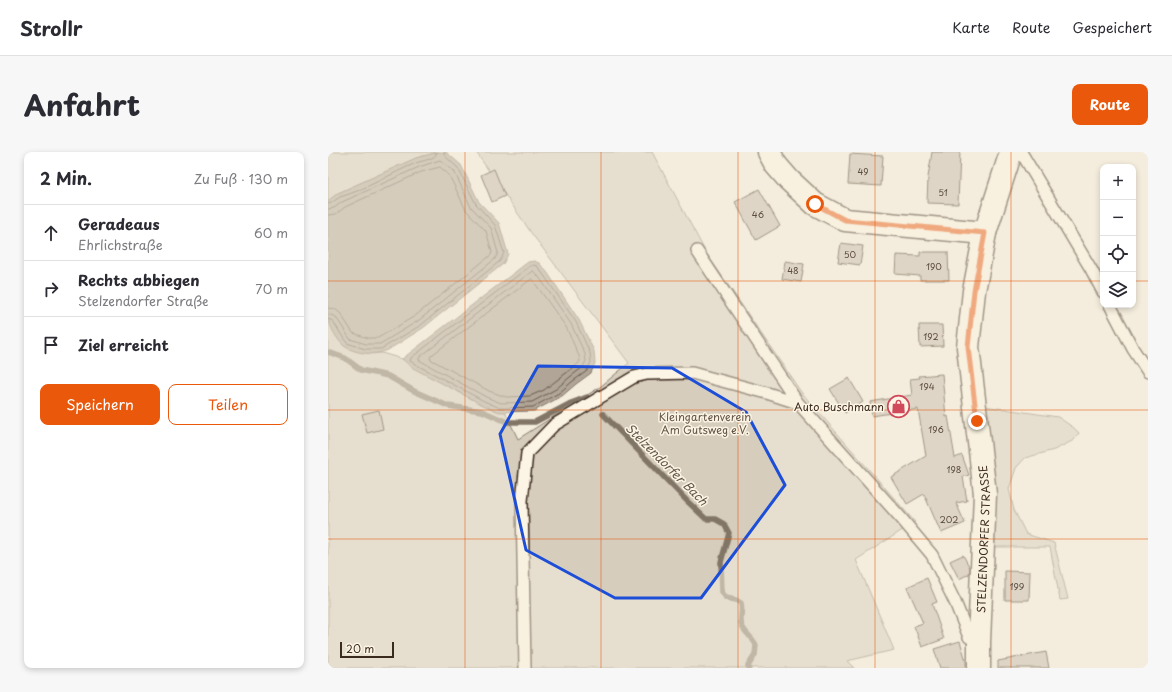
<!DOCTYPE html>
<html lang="de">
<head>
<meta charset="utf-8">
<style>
	:root { --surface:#fff; --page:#f7f7f7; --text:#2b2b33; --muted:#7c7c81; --line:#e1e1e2; --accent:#ea580c }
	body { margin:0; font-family:"Playpen Sans",sans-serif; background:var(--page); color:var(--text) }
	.controls { position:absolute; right:12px; top:12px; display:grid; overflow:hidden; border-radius:8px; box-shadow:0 2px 6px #0003 }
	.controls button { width:36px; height:36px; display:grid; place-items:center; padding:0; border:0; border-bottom:1px solid var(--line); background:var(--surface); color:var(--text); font:20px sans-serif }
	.scale { position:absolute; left:12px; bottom:10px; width:54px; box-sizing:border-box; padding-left:4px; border:2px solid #3b2a1e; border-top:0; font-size:11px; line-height:14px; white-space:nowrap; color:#3b2a1e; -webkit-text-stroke:3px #fcf5e5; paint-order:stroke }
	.stop { position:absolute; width:12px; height:12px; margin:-9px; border:3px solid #ea580c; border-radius:50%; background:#fff }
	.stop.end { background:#ea580c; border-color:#fff; box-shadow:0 1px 4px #0008 }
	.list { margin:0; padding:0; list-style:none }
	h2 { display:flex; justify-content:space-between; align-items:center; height:52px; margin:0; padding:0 16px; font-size:17px }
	h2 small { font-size:13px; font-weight:400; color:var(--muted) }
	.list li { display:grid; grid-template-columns:26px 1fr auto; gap:12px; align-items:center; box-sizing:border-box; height:56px; padding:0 16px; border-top:1px solid var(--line) }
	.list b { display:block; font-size:15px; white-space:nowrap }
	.list p { margin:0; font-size:13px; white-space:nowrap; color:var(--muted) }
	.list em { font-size:13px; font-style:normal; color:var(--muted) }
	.actions { display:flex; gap:8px; padding:12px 16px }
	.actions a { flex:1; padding:9px 0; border:1px solid var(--accent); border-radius:8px; text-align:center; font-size:14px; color:var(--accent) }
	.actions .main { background:var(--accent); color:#fff }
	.icon { flex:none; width:22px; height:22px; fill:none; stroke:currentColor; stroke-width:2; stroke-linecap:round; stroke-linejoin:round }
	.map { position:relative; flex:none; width:820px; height:516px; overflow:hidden; border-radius:8px }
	header { display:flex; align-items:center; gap:24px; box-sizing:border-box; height:56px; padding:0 20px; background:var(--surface); border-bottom:1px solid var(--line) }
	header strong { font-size:19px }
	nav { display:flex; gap:22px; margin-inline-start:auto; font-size:14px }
	.intro { display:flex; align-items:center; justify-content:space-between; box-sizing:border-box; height:96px; padding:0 24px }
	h1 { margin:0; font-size:28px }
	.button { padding:10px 18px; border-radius:8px; background:var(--accent); color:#fff; font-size:14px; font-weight:700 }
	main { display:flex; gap:24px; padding:0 24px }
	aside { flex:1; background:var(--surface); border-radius:8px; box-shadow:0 2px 6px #0003 }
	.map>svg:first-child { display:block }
	.green { fill:#d6cdbd; stroke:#887c6e }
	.water { fill:#b0a596; stroke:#817466 }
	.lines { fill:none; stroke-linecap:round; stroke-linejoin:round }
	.shore { stroke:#6a5b4e; stroke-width:1 }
	.stream { stroke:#817466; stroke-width:5.5 }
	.building { fill:#c3b9aa; stroke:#3b2a1e }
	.service-casing { stroke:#3b2a1e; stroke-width:14 }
	.minor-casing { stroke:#3b2a1e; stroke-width:25 }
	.service { stroke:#fcf5e5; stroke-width:11 }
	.minor { stroke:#fcf5e5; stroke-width:22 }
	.route { stroke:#ea580c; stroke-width:5 }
	.marked { fill:none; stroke:#1d4ed8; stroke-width:3; stroke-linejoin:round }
	.grid { fill:none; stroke:#e8590c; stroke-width:1; stroke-opacity:0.55 }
	.labels { text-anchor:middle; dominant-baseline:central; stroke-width:3; stroke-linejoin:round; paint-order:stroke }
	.number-label { font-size:9px; fill:#5d4e41 }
	.poi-label { font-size:11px; fill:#3b2a1e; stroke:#fcf5e5; text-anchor:end }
	.park-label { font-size:11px; fill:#625346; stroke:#fcf5e5 }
	.street-label { font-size:11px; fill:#3b2a1e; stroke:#fcf5e5 }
	.water-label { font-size:12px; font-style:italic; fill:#645548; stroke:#fcf5e5 }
</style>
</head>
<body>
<header>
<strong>Strollr</strong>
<nav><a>Karte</a><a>Route</a><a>Gespeichert</a></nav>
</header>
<div class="intro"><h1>Anfahrt</h1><a class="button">Route</a></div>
<main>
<aside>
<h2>2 Min.<small>Zu Fuß · 130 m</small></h2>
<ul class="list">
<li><svg class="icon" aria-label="ahead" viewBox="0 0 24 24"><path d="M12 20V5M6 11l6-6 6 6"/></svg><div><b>Geradeaus</b><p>Ehrlichstraße</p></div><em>60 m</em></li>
<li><svg class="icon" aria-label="right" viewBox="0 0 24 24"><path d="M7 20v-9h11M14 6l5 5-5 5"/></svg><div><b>Rechts abbiegen</b><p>Stelzendorfer Straße</p></div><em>70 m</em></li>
<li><svg class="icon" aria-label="arrive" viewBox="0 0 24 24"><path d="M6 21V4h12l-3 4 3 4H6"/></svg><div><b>Ziel erreicht</b></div></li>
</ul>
<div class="actions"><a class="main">Speichern</a><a>Teilen</a></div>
</aside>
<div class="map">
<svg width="820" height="516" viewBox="0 0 820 516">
	<rect width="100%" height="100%" fill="#f4eddd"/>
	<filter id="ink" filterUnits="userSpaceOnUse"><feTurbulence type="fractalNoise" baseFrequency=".025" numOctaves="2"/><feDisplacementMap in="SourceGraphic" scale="8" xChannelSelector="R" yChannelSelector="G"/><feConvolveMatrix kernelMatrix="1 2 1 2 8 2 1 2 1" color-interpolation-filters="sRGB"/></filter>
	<g filter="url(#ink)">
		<path class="green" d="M0,0H111L88,6L10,41L0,49Z
			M148,0H324L377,99L473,240L587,370L528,408L566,498L519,509L526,516H0V166L4,175L13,190L17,194L42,202L54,201L74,207L177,260L190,287L272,235L301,211L204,82Z
			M656,254L730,265L746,276L751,281L746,288L726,298L697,306L688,316L681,337L686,358L698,382L726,391L740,447L732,448L722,395H659Z"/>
		<path class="water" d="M111,0H118L133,13L151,50L171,71L180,102L175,112L95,176L60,198C47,204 28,202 16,194C9,188 2,175 0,166V49L10,41L88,6Z
			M206,109L211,111L219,120L251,168L266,199L267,211L263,221L248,232L234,244L206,259L171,260L155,253L85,216L74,207L200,110Z"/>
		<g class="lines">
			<path class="shore" d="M0,52L3,51L12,45C37,38 64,21 88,11C95,8 108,8 109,0
				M0,57L6,56L14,50L91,15L112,8L126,19L143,55L163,76L170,101L167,107L90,169L52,192H38L22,187L8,165L0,162
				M0,63L8,62L17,55L93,20L112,15L121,23L138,58L158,79L164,100L163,103L87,164L50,186H40L25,181L12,161L7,157L0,156
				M205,113L209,114L215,122L248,170L262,201L263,210L259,219L245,229L231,241L205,255L177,256H172L156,249L87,212L82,209L83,206L202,114Z
				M205,119L211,125L243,172L257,202L258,209L255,215L242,225L228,237L204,250L173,251L158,245L91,208V206Z
				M204,127L238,175L251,204L252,209L250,212L216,238L202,244L178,245L161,239L102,207L103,204Z
				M0,167L5,169L16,187L19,191L37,197H53L93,173L172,109L176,101L167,73L148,52L130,16L117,4L116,0"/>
			<path class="stream" d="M0,200L17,206L33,218L60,224L86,239L120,254L154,259L179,270H207L243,251L259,245
				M275,262L359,349L378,367H387L396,372L401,381L393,410L394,440L398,446L408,448L413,451C415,459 411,467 414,474C417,481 425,486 428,493L427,503L420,514L421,516"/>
		</g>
		<path class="building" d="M604,0H632L630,52L599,51L600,25Z
			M522,2L555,4L553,34L520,32Z
			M166,17L177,44L164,50L153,23Z
			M431,37L452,74L428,88L407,50Z
			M513,91L535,94L532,113L510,110Z
			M592,100H620L621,128H592V124L567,122L568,103L592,104Z
			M457,109L476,112L473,130L454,127Z
			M591,173H614L615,194L592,195Z
			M614,222L618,265L620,264L627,306L634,303L641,323L635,325L639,349L628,351L637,371L613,381L596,342L579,352L563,325L598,304L590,257L544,264L542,250L584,243L582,227L592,226L591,224Z
			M521,226L535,250L517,261L502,237Z
			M51,258L55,277L39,281L34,262Z
			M635,403L642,416L641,422L631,427L622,409Z
			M677,419L702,420L701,448H677Z
			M599,426L609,450L604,452L616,487L594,495L586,474L595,471L579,435Z
			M632,489L638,509V516H612L606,497Z
			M718,500L721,516H670V509Z"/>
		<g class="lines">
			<defs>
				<path id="service" d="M693,0L763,117L775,140
					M369,99L470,251L573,366L604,403L627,450L641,485L651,490
					M782,153L805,197L820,220
					M197,516L194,349L199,301L226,273L306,225L319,222L364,221L439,241L470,251"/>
				<g id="minor">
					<path d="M441,0L448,13L461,28L487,52L517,68L657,81"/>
					<path id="s1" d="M651,516V490L657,342L640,195L646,139L657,81L683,0"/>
				</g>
			</defs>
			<use href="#service" class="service-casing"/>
			<use href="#minor" class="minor-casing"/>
			<use href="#service" class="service"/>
			<use href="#minor" class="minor"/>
		</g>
	</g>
	<g class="lines" filter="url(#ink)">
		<path class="route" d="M487,52L517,68L657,81L646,139L640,195L649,269"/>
	</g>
	<path d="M0 0H820V516H0ZM210,214L344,216L418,260L457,333L373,446H287L198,398L172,282Z" fill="#f4eddd" fill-opacity=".55" fill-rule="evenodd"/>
	<path class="marked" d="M210,214L344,216L418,260L457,333L373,446H287L198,398L172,282Z"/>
	<path class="grid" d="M137,0V516M273,0V516M410,0V516M547,0V516M683,0V516M0,129H775M805,129H820M0,258H820M0,387H820"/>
	<defs>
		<symbol id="shop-ring" viewBox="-11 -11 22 22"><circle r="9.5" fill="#fcf5e5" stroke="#d1495b" stroke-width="1.5"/><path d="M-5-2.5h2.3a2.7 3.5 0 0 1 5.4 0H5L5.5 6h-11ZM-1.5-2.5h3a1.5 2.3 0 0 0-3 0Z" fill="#d1495b"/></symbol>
	</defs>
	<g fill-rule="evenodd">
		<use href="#shop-ring" x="558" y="242" width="25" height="25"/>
	</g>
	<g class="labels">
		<g class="number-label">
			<text x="535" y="19">49</text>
			<text x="615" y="40">51</text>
			<text x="430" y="62">46</text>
			<text x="522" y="102">50</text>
			<text x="606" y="114">190</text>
			<text x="465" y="118">48</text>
			<text x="603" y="184">192</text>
			<text x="599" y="234">194</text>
			<text x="608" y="277">196</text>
			<text x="626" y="317">198</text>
			<text x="621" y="367">202</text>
			<text x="689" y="434">199</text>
		</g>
		<g class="poi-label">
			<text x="556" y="254">Auto Buschmann</text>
		</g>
		<g class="park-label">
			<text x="377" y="264">Kleingartenverein<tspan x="377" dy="13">Am Gutsweg e.V.</tspan></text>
		</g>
		<g class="street-label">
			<text stroke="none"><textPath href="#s1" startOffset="129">STELZENDORFER STRASSE</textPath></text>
		</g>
		<g class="water-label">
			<text transform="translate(339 312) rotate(45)">Stelzendorfer Bach</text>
		</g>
	</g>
</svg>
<div class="controls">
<button>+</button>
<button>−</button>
<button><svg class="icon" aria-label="locate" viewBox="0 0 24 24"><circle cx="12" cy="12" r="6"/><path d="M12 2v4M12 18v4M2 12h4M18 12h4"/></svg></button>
<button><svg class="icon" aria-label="layers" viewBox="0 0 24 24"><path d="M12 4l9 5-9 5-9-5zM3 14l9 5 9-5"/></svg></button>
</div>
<div class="scale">20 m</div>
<div class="stop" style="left:487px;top:52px"></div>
<div class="stop end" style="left:649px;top:269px"></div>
</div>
</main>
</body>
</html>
